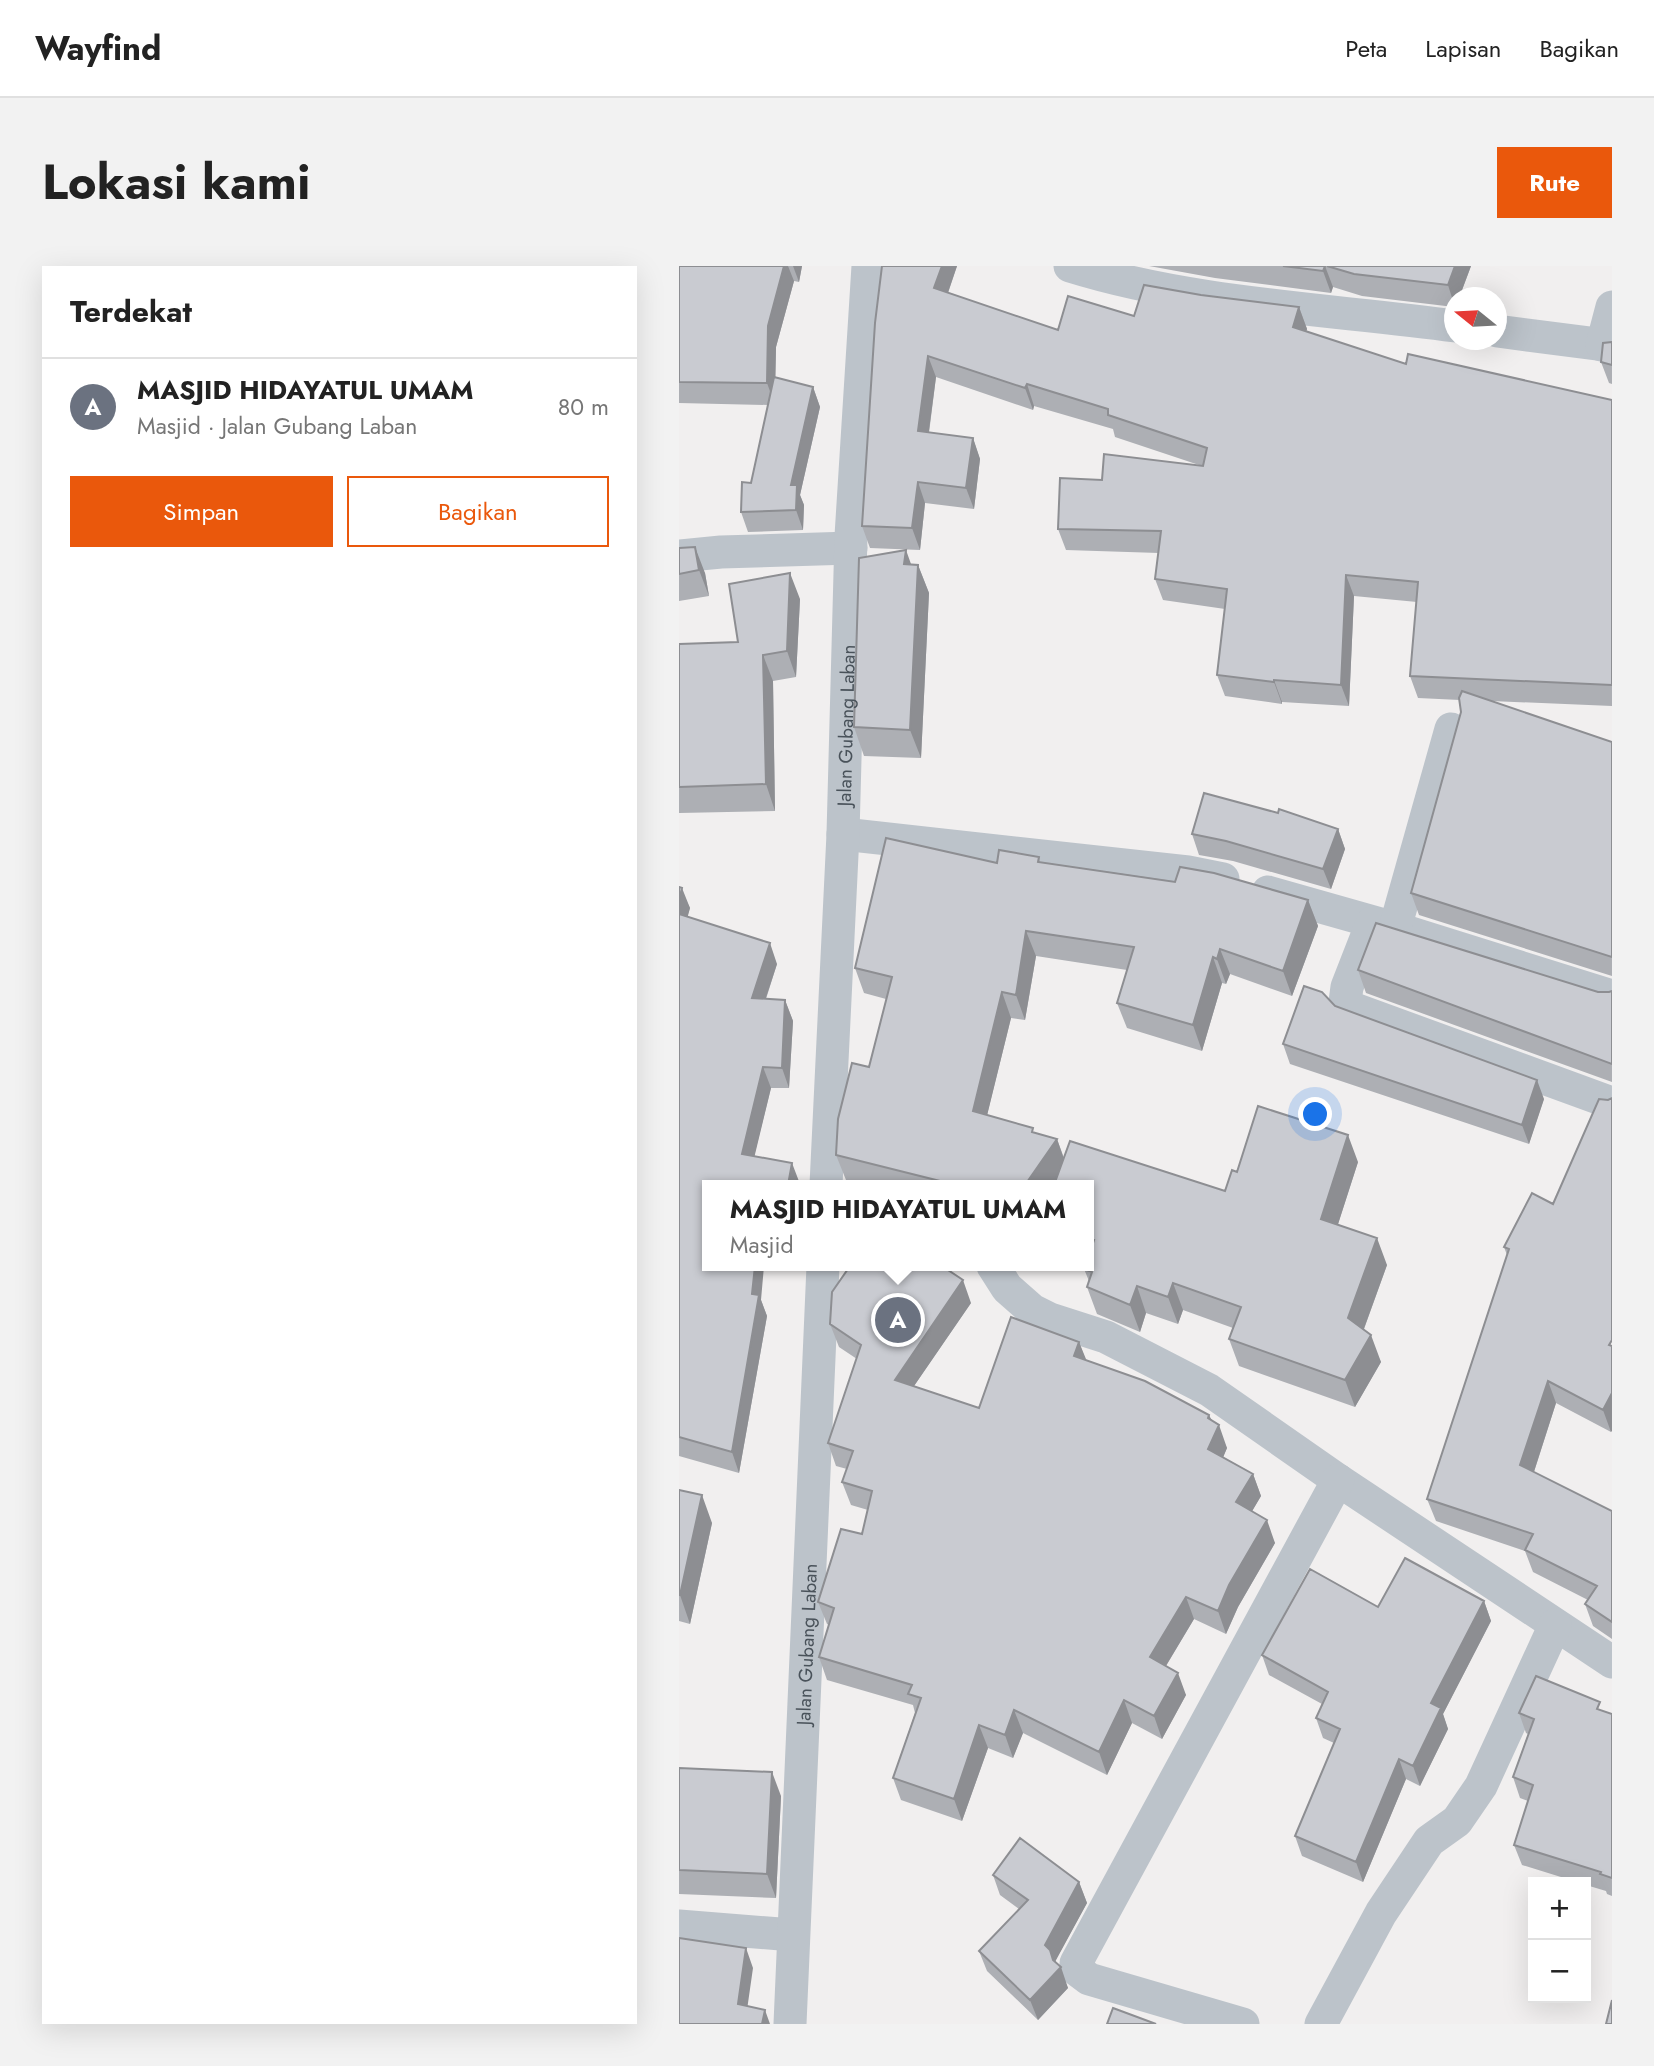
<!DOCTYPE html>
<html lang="id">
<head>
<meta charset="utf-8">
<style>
	:root { --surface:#fff; --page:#f2f2f2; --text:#222; --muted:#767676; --line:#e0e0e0; --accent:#ea580c }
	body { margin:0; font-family:Jost,sans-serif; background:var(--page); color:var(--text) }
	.controls { position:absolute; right:21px; bottom:21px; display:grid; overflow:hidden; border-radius:0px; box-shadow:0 7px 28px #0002 }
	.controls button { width:63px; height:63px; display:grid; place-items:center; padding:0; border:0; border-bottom:2px solid var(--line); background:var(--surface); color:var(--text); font:35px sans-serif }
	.compass { position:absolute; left:765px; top:21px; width:63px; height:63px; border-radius:50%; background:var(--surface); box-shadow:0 7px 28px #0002; rotate:288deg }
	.you { position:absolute; left:637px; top:849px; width:24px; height:24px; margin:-18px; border:5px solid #fff; border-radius:50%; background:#1a73e8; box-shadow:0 0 0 10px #1a73e833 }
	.badge { display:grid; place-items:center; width:46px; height:46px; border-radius:50%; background:var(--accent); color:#fff; font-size:23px; font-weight:700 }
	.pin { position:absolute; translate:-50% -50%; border:4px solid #fff; box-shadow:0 2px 7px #0006 }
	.popup { position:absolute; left:23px; top:914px; width:392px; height:91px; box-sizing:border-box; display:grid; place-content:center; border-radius:0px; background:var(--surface); filter:drop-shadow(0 2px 5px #0005); font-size:23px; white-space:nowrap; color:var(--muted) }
	.popup b { font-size:26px; color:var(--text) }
	.popup::after { content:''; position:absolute; left:50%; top:100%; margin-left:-14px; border:14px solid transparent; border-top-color:var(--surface) }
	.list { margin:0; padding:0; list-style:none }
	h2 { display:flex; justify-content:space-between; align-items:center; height:91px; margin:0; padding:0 28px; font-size:30px }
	h2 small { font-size:23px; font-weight:400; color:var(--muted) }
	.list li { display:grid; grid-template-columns:46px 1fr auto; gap:21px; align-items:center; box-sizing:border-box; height:98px; padding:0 28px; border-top:2px solid var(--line) }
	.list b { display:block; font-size:26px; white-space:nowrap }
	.list p { margin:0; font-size:23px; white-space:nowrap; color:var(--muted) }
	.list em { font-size:23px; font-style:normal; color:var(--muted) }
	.actions { display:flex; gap:14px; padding:21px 28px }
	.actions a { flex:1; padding:16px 0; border:2px solid var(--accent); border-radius:0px; text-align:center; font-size:24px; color:var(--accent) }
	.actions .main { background:var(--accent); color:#fff }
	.map { position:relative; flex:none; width:933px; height:1758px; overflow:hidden; border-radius:0px }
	header { display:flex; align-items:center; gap:42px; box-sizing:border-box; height:98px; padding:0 35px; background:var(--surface); border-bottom:2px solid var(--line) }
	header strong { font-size:33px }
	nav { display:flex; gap:38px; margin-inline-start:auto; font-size:24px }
	.intro { display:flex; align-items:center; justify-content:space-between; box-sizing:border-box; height:168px; padding:0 42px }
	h1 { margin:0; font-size:49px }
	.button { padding:18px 32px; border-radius:0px; background:var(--accent); color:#fff; font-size:24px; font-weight:700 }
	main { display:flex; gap:42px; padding:0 42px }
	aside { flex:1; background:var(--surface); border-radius:0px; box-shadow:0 7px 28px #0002 }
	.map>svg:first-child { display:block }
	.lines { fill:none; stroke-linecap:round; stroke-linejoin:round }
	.street { stroke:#bcc3ca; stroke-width:33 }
	.wall { fill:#adafb4 }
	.shaded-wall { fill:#8d8e92 }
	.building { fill:#c9cbd1; stroke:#8d8e92; stroke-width:2 }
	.labels { text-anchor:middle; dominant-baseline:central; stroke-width:5; stroke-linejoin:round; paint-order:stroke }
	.street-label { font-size:19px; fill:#49525a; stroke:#fff }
</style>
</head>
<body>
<header>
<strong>Wayfind</strong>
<nav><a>Peta</a><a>Lapisan</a><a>Bagikan</a></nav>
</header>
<div class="intro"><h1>Lokasi kami</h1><a class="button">Rute</a></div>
<main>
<aside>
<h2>Terdekat<small></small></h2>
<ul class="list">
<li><span class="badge" style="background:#6b7280">A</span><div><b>MASJID HIDAYATUL UMAM</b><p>Masjid · Jalan Gubang Laban</p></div><em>80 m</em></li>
</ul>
<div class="actions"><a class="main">Simpan</a><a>Bagikan</a></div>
</aside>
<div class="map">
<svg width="933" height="1758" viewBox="0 0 933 1758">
	<rect width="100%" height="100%" fill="#f1efef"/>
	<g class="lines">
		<g class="street">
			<path d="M391,0C513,38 649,43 776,60"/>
			<path d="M818,65L933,80"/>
			<path d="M923,79L933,41"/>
			<path d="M0,290L42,286L172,282"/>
			<path d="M164,568L509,606L544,613"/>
			<path d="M589,626L716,662L933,730"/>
			<path d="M693,657L668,721L666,736L670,741L933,837"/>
			<path d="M716,662L772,463"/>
			<path id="s1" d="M147,919L164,568L172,270L189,0"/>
			<path d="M314,1000L328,1022L353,1044L371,1053L427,1071L530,1124L659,1214L933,1396"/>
			<path d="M0,1660L114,1669"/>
			<path id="s2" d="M111,1758L144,1000"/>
			<path d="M564,1758L410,1713L398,1704L397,1697L659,1214"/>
			<path d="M642,1758L702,1647L750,1575L778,1555L802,1520L876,1359"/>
		</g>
	</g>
	<path class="wall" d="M0,0H123L120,16L115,15L97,81L96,112L134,121L141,141L121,229L125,239L124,264L69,266L62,246L72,217L89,139L0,137Z
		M203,0H278L269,27L379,64L455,50L522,29L620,41L628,63L627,65L727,98L933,134V440L812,435L933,476V710L740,649L732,627L782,446L781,434L739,432L731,410L738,336L675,330L670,440L603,436V438L546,430L538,409L546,343L484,334L476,313L480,287L387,284L379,263L423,214L523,200L436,171L434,163L355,140L354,144L257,111L250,167L294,172L301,193L295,243L246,237L241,284L191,282L183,260Z
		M470,0H792L780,32H775V41L683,30L654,21L652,27L536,12Z
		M933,76V118L930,117L922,96Z
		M0,282L26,307L30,330L0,335Z
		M232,298L239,299L250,327L242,492L185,490L175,461Z
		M121,333L117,411L94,415L96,545L0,547V378L59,376Z
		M599,547L659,563L666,583L652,623L554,595L520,589L513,568Z
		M360,591L361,596L629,634L639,660L613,730L551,708L547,718L543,717L523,785L448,762L438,737L448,704L357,690L346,754L332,752L308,849L357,867L378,873L385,892L546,925L558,906L679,896L659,958L708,999L685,1063L702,1096L676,1141L560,1100L550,1073L554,1062L504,1044L499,1058L467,1047L461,1066L418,1048L408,1021L410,1015L405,1003L410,1000V919L377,914L373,919H186L167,914L157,889L190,801L207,733L185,727L176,702L318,597Z
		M0,621L11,642L8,651L98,698L87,733L106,734L114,755L110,822H92L75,890L121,918L28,919L82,1034L88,1050L60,1207L0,1190Z
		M679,704L919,726H930L933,725V816L687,727Z
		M656,740L865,833L850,878L611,798L604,778Z
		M929,834L932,1166L877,1137L855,1206L933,1245V1373L914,1360L906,1338L909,1334L854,1306L846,1285L757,1255L748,1233L828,989L825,981L874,938Z
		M292,1037L235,1120L300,1142L400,1076L407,1095L530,1149L548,1182L544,1191L574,1208L582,1230L573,1245L596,1277L559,1341L547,1368L515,1353L487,1400L507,1429L483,1473L453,1457L428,1509L344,1467L334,1492L309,1482L283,1555L222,1534L214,1512L236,1447L234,1439L148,1414L140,1391L150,1359L148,1358L139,1336L183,1268L189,1244L172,1239L163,1216L168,1203L157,1200L149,1177L178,1093L160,1081L151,1058Z
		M0,1224L33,1257L11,1358L0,1355Z
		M805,1335L812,1355L764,1448L769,1463L741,1520L727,1513L684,1616L623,1590L616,1570L655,1477L644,1472L637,1452L643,1438L590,1409L583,1389L699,1341Z
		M924,1445L933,1448V1630L928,1628L927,1625L907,1619V1616H898L843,1599L835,1579L849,1535L841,1532L834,1511L849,1468L847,1467L840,1447Z
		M0,1502L102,1530L97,1632L0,1628Z
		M314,1609L400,1616L408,1637L376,1695L389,1722L359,1754L308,1705L300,1685L340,1643L321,1629Z"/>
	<path class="shaded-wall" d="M105,0H109L115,15L97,81L96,139L88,117L89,60Z
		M114,0H123L120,16Z
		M263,0H278L263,44L255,22Z
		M646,0L654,21L652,27L644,5Z
		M776,0H792L780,32H775V38L769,19Z
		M620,41L628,63L622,83L614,61Z
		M249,90L257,111L247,187L239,165Z
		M348,118L355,140L354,144L346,122Z
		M134,121L141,141L121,229L125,239L124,264L117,244L112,219Z
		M294,172L301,193L295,243L287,222Z
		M239,216L246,237L241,284L233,262Z
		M16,281L26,307L30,330L20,304Z
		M227,284L237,312L225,298Z
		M239,299L250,327L242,492L231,464Z
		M111,307L121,333L117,411L108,385Z
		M667,309L675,330L670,440L662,419Z
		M84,389L94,415L96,545L87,518Z
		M595,414L603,436V438L595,416Z
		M659,563L666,583L652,623L644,603Z
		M3,622L11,642L4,668L0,657V634Z
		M629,634L639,660L613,730L604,705Z
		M347,665L357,690L346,754L337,729Z
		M91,677L98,698L80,753L73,732Z
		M541,683L551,708L547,718L538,693Z
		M534,691L543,717L523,785L514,759Z
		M323,726L332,752L303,870L294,845Z
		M106,734L114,755L110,822L103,802Z
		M84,801L92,822L71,909L63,888Z
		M858,814L865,833L850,878L843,859Z
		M669,869L679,896L652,980L642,953Z
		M378,873L387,899L373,919H346Z
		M113,897L121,918L120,919H109Z
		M698,972L708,999L679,1079L669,1052Z
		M76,1000H85L82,1034L88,1050L60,1207L53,1186L73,1028Z
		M284,1014L292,1037L224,1136L216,1114Z
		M494,1017L504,1044L499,1058L489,1031Z
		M458,1020L467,1047L461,1066L451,1039Z
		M692,1069L702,1096L676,1141L666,1114Z
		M400,1076L409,1098L395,1090Z
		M869,1115L877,1137L850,1221L841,1199Z
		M933,1127V1165L932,1166L924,1144Z
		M530,1149L537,1166L540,1159L548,1182L538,1206L529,1183V1152Z
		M574,1208L582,1230L565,1259L557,1236Z
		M23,1229L33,1257L11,1358L1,1329Z
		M588,1254L596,1277L559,1341L547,1368L539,1345L550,1319Z
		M507,1331L515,1353L479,1413L471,1391Z
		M805,1335L812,1355L764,1448L769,1463L741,1520L734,1500L752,1437Z
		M499,1407L507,1429L483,1473L475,1450Z
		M445,1434L453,1457L428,1509L420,1486Z
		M335,1444L344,1467L334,1492L326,1469Z
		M300,1459L309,1482L283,1555L275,1533Z
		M720,1493L727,1513L684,1616L677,1596Z
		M93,1506L102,1530L97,1632L88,1608Z
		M400,1616L408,1637L376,1696L382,1701L389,1722L359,1754L351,1734L366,1679Z
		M67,1682L74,1702L66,1758L59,1738Z
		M86,1744L91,1758H83Z"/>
	<path class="building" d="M0,0H105L89,60L88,117L0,116Z
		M203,0H263L255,22L379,64L389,30L455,50L465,19L522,29L620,41L614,61L727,98L729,88L933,134V419L731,410L739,316L667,309L662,419L595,414V416L538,409L548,323L476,313L482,265L379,263L381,212L423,214L425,188L524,200L528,182L429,149V143L348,118L346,122L249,90L239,165L294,172L287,222L239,216L233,262L183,260L196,57Z
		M604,0H646L644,5Z
		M648,0H776L769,19L675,8Z
		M933,76V99L922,96L924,77Z
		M95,111L134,121L112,219H118L117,244L62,246L63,216L72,217Z
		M16,281L20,304L0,308V282Z
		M227,284L225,298L239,299L231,464L175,461L180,292Z
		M111,307L108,385L84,389L87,518L0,521V378L59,376L50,318Z
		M783,425L933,476V691L732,627L782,446L780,432Z
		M525,527L599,547L600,543L659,563L644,603L547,575L513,568Z
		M207,572L318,597L320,584L360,591L359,596L496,616L501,601L535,607L629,634L604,705L541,683L538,693L534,691L514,759L438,737L455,681L347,665L337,729L323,726L294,845L354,862L353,866L378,873L346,919H277L157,889L159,853L173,797L190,801L213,711L176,702Z
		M0,621L3,622L0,634Z
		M0,648L91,677L73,732L106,734L103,802L84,801L63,888L113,897L109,919H28V1000H76L73,1028L80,1029L53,1186L0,1171Z
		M697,657L919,726H930L933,725V798L679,704Z
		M625,720L643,726L656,740L858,814L843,859L604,778Z
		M933,832V1074L930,1079L933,1080V1127L924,1144L869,1115L841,1199L933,1245V1356L906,1338L918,1320L846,1284L854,1268L748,1233L830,983L825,981L853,927L874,938L920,833L929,834Z
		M579,840L669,869L642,953L698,972L669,1052L692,1069L666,1114L550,1073L562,1041L494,1017L489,1031L458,1020L451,1039L408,1021L413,1006L405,1003L406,1000H410V989L415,974L410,973V919H375L391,875L546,925L553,904L558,906Z
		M171,1000H263L284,1014L216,1114L300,1142L332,1051L400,1076L395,1090L466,1115L530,1149L529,1152L540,1159L529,1183L574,1208L557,1236L588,1254L550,1319L539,1345L507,1331L471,1391L499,1407L475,1450L445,1434L420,1486L335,1444L326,1469L300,1459L275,1533L214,1512L242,1432L229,1428L233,1419L140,1391L155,1342L139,1336L162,1263L183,1268L193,1225L163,1216L174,1185L149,1177L182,1079L151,1058L153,1026Z
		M0,1224L23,1229L1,1329H0Z
		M726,1292L805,1335L752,1437L762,1442L734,1500L720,1493L677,1596L616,1570L661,1463L637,1452L649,1426L583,1389L631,1303L699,1341Z
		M857,1410L921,1436L918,1443L933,1448V1612L921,1608L922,1606L835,1579L854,1519L834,1511L855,1453L840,1447Z
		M0,1502L93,1506L88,1608L0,1604Z
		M341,1572L400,1616L366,1679L371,1684L374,1694L382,1701L351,1734L300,1685L349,1634L314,1609Z
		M0,1672L67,1682L59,1738L86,1744L83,1758H0Z
		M933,1734V1758H927Z
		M434,1742L477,1758H428Z"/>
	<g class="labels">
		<g class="street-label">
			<text stroke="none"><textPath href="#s1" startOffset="460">Jalan Gubang Laban</textPath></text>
			<text stroke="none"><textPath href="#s2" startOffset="380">Jalan Gubang Laban</textPath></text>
		</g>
	</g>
</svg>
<div class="controls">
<button>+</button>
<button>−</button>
</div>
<svg class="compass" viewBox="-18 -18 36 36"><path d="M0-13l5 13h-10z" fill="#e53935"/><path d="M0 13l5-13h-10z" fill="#767676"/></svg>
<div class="you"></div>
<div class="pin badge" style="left:219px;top:1054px;background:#6b7280">A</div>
<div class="popup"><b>MASJID HIDAYATUL UMAM</b>Masjid</div>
</div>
</main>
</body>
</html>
